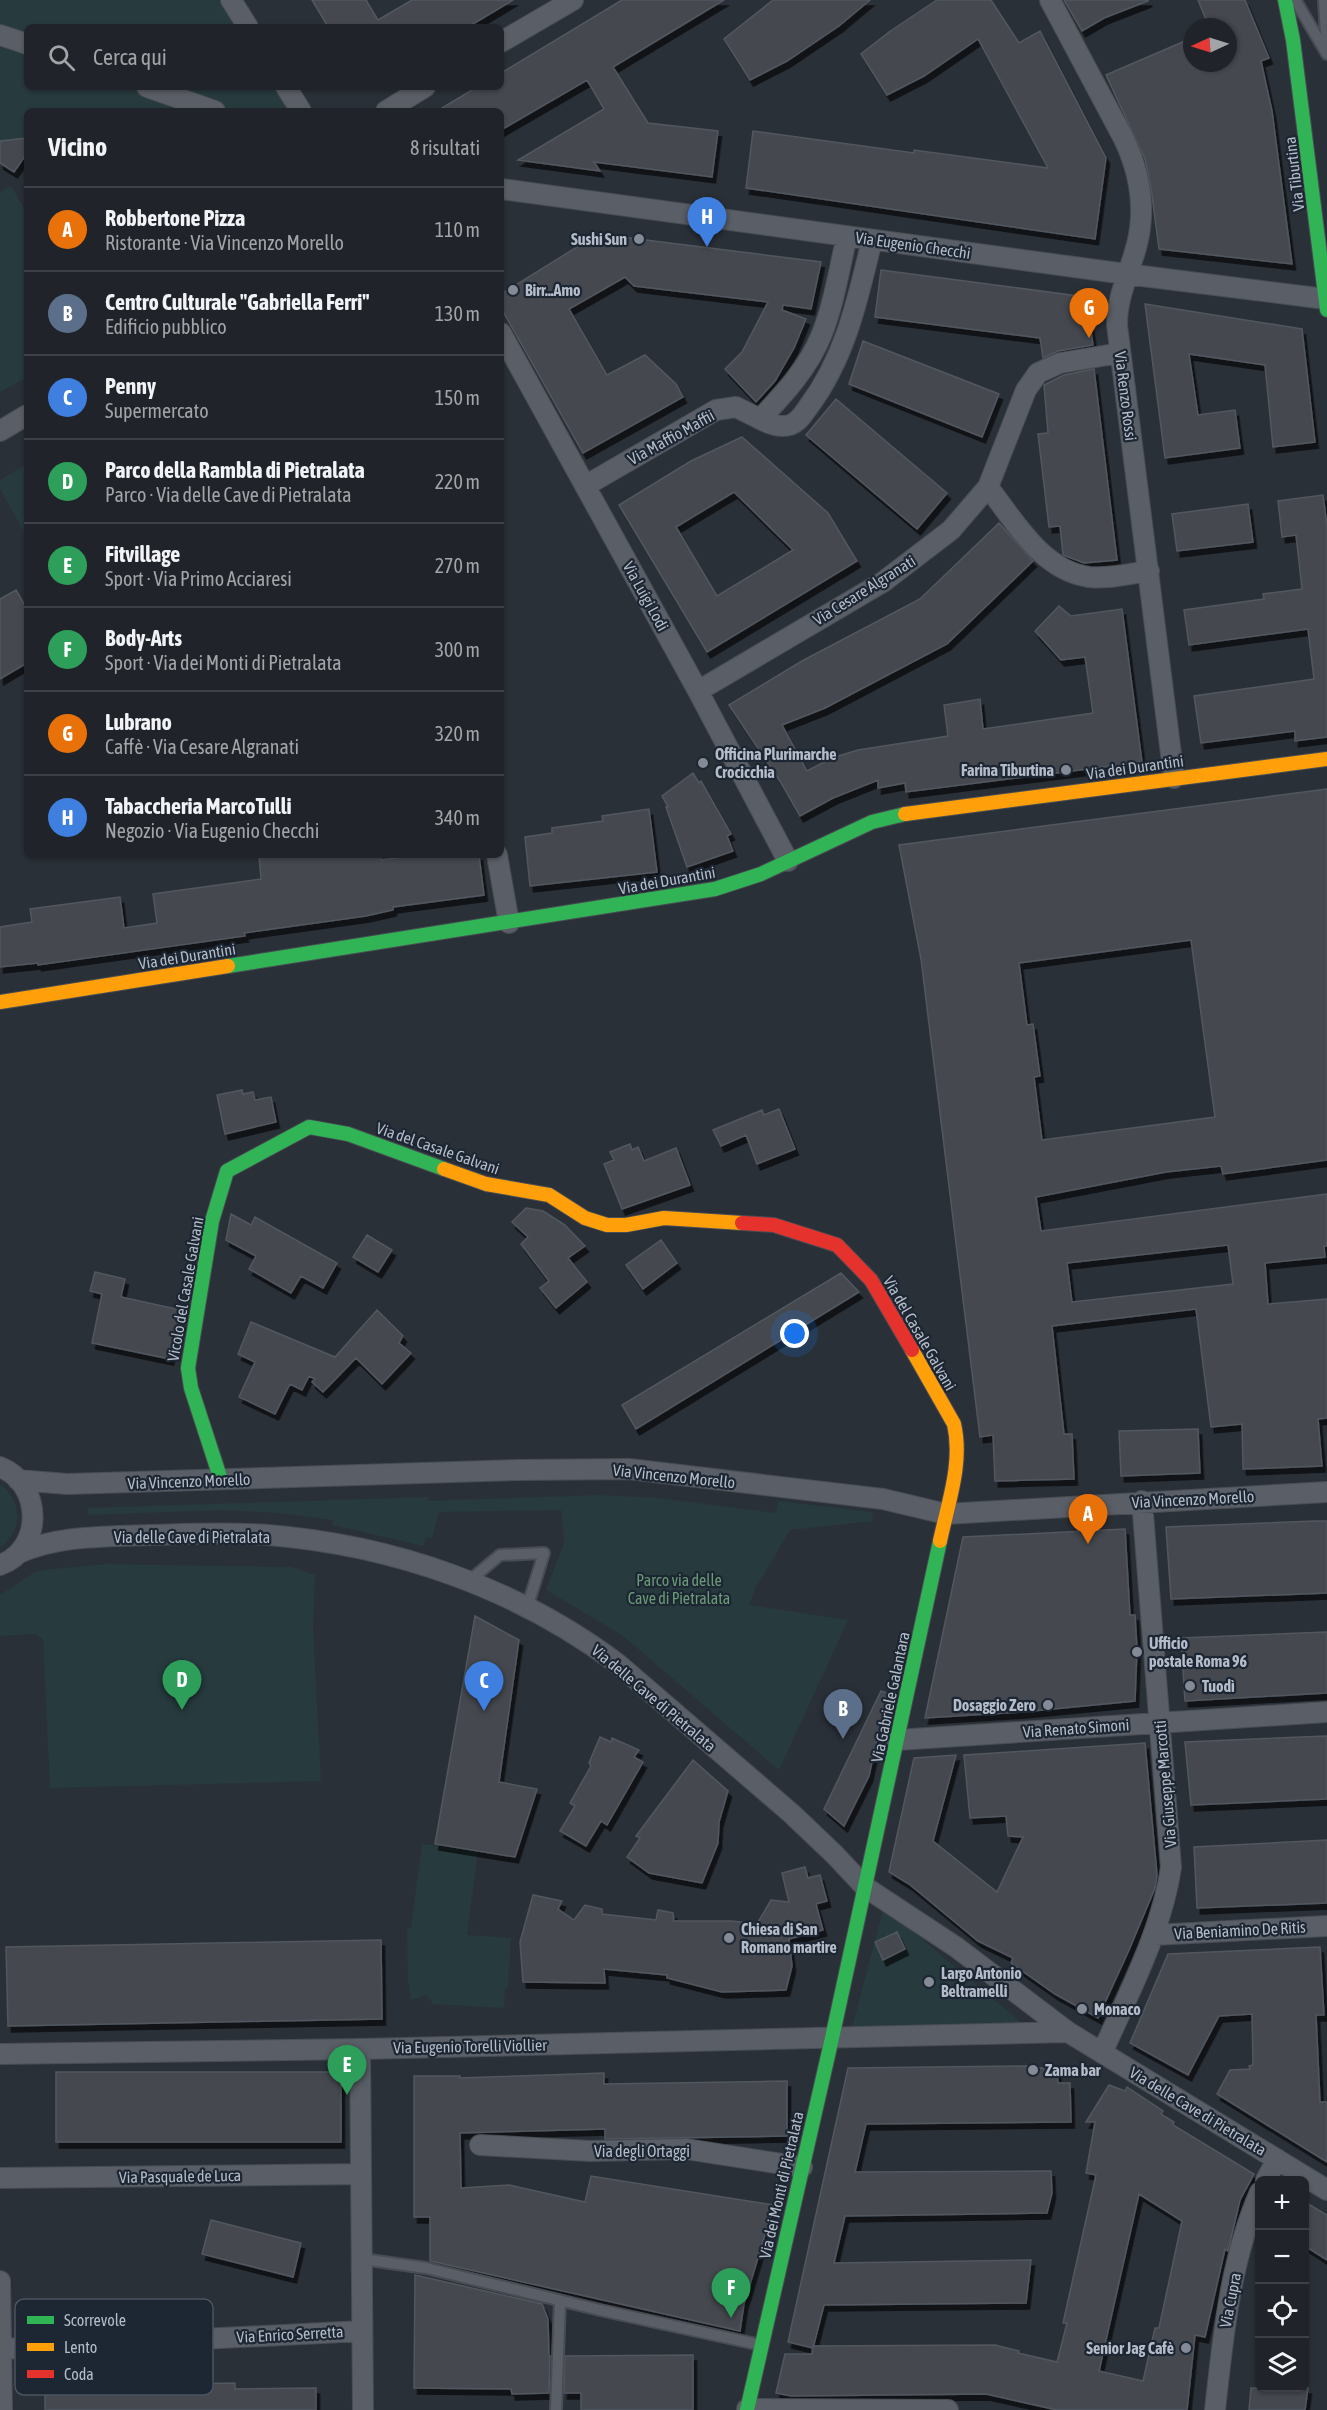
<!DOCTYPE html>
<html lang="it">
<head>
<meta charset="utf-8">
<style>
	:root { --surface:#20242a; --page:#2d3036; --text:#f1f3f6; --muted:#a2a4a8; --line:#3d4147; --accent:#848b96 }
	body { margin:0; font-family:"Asap Condensed",sans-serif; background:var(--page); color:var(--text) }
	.controls { position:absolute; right:18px; bottom:18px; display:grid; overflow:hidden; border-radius:9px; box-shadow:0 2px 4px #0004 }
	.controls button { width:54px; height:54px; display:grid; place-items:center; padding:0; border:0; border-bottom:2px solid var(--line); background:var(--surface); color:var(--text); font:30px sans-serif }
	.compass { position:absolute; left:1183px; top:18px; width:54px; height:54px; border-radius:50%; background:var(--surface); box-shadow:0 2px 4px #0004; rotate:266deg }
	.you { position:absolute; left:795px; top:1334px; width:21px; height:21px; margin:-15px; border:4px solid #fff; border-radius:50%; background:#1a73e8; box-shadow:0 0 0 9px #1a73e833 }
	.badge { display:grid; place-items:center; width:39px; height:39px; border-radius:50%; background:var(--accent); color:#fff; font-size:20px; font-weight:700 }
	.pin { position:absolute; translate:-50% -50px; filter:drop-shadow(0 2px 3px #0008) }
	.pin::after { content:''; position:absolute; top:32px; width:21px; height:18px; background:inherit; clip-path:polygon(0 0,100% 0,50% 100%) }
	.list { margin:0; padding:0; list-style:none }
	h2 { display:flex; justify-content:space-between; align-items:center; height:78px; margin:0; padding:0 24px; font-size:26px }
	h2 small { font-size:20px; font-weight:400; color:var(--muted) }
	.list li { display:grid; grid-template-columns:39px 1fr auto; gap:18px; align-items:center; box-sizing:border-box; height:84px; padding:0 24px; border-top:2px solid var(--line) }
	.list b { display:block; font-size:22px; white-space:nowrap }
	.list p { margin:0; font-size:20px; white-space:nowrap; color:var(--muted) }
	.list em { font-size:20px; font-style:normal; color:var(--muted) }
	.icon { flex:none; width:33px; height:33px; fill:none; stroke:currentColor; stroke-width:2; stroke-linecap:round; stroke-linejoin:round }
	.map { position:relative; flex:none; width:1327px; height:2410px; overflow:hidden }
	.search { position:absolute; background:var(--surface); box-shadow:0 2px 4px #0004; left:24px; top:24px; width:480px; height:66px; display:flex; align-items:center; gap:15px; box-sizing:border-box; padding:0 21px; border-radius:9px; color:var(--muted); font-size:22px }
	.panel { position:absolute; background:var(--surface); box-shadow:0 2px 4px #0004; left:24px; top:108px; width:480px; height:750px; border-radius:9px }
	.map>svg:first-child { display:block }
	.green { fill:#273a3e }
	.building { fill:#444950; stroke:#52575f; stroke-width:1.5; fill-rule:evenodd; filter:url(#shadow) }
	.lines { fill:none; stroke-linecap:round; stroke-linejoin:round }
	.lane-casing { stroke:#484c53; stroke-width:14 }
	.street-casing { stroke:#484c53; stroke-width:22 }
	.fast-casing { stroke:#484c53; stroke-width:16 }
	.slow-casing { stroke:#484c53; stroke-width:16 }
	.jam-casing { stroke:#484c53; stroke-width:16 }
	.lane { stroke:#5a5e66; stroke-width:10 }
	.street { stroke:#5a5e66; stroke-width:20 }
	.fast { stroke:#30b455; stroke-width:14 }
	.slow { stroke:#ff9f0a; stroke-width:14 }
	.jam { stroke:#e5322d; stroke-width:14 }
	.poi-dot { fill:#848b96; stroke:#1d2633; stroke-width:2 }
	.labels { text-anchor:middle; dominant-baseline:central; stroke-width:4.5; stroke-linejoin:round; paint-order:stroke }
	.street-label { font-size:16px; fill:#b4bcc9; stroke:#1d2633 }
	.poi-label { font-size:16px; font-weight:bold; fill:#b4bcc9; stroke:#1d2633; text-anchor:start }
	.park-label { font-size:16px; fill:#6b9a76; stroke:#1d2633 }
	.key { fill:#1d2633; stroke:#4a5360; stroke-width:1.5 }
	.key-label { font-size:16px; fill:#b4bcc9 }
</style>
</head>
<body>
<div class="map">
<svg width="1327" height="2410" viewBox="0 0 1327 2410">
	<defs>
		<filter id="shadow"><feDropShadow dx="3.5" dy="6" stdDeviation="0" flood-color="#0009"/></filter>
	</defs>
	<rect width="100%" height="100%" fill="#2a3038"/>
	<path class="green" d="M0,0H223L240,27H27V87H279L295,111H27V138L0,141Z
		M11,186L27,213V377L0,392V192Z
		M27,464V537L0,489V480Z
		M0,1484C22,1500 24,1531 0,1547Z
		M598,1495L658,1498L776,1513L778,1501L872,1512L873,1521L790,1530L755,1589L749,1605L848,1620L779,1770L622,1635L546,1590L564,1543L561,1510L439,1512L432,1538L427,1537L423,1546L333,1525V1520L279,1513L222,1510L88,1515V1508L428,1497L429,1501Z
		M107,1564L292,1567L315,1575L313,1628L321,1781L50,1788L43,1639L36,1634L0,1636V1595L35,1572L52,1569Z
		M422,1844L478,1851L467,1935L511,1938L508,1988H505L504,2008L433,2004L426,1995L411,2000L408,1981L407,1929L411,1928Z
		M884,1907L1024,2025L851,2031Z"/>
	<path class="building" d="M312,0H366L378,20L412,0H513L468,27H328Z
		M622,0H724L613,67L648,123L718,131L712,177L594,162L600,171L518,160L604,109L587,80L501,130V111H437L477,87H501V73Z
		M773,0H870L839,26L787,61L750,80L724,39Z
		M937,0H991L1019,43L1040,31L1106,158L1095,239L746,188L753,131L914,153V150L1048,168L978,39L924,76L887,95L861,54L889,32Z
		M1064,0H1148V1L1104,18L1082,31Z
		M1198,0H1245L1269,58L1261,61L1272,111L1292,264L1159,249L1151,188L1145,159L1106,75L1192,38V63H1228V27H1209Z
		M27,138V153L14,172L0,163V141Z
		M598,234L821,262L811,309L783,305L782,310L806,319L794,348L775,381L756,402L725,369L742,352L768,302L634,286L625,277L569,309L607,375L645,355L676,384L683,397L583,453L501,308V294Z
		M881,270L1086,297L1093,345L1058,351L1043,358L1040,338L875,317Z
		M1145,304L1302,329L1315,442L1273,447L1265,365L1189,354L1198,415L1235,410L1240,448L1165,458Z
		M863,341L999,394L982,437L849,384Z
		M1094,369L1117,560L1084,563L1063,555L1060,526L1049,527L1038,434L1048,433L1044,385L1064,375Z
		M836,399L947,493L917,529L806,435Z
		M742,437L828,513L857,561L707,652L619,505L691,461ZM734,492L793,550L717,596L676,527Z
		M1323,495L1327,526V737L1295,741V731L1201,743L1194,696L1314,679L1308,629L1189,645L1184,610L1264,599L1263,594L1302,589L1296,535L1282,537L1278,501Z
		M1248,504L1253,542L1177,551L1172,514Z
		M999,523L1033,561L947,644L825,708L782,725L807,771L832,758L858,750L948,736L944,705L980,699L983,729L1093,713L1085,657L1061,660L1035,631L1059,606L1071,616L1122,609L1142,762L906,792L905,783L878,788V780L833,798L800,816L781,783L729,705L802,661L920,599Z
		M16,590L27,609V663L0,679V599Z
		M693,773L699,783L701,781L731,834L727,836L733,851L687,867L666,807H668L662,796Z
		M1327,789V1160L1223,1174L1221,1166L1166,1172L1036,1197L1041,1231L1327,1194V1246H1324L1325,1257L1265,1263L1268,1304L1327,1299V1418L1318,1419L1322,1466L1243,1469L1242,1424L1211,1427L1196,1309L1052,1326L1064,1434H1072L1074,1479L995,1481L993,1435L980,1437L921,959L899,845ZM1191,940L1215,1117L1042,1140L1034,1077L1040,1076L1033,1024L1027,1025L1019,963ZM1228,1245L1233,1284L1072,1302L1067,1263Z
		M649,809L657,872L530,886L525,837L552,833V828L603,821L602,816Z
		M269,855H380L381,860L420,855H479L484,895L393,907V910L366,916L244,933L245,936L38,965V963L0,967V927L32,922L30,909L120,897L124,928L157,923L153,894L261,879L259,856Z
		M242,1090L243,1094L253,1092L255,1100L271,1097L276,1122L225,1134L217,1095Z
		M779,1109L795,1149L757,1164L746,1135L721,1146L713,1130L762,1110L764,1115Z
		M630,1144L632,1150L638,1147L644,1161L676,1148L690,1185L622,1209L604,1164L614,1160L610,1152Z
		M526,1208L543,1211L565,1225L585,1246L568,1258L587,1282L556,1308L540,1288L549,1281L521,1244L528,1237L512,1222Z
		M231,1214L251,1225L255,1217L337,1263L323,1288L301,1276L291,1293L249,1269L256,1256L226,1240Z
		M367,1235L392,1250L378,1272L353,1257Z
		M661,1240L677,1263L643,1289L626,1265Z
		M95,1272L125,1279L121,1297L181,1310L170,1359L92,1343L102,1294L90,1291Z
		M841,1273L859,1292L636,1429L622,1405Z
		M377,1310L403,1336L399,1343L411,1353L382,1384L356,1358L323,1392L312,1382L315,1379L309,1376L302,1390L290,1384L275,1414L239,1397L255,1362L238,1354L251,1322L335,1357Z
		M1198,1429L1200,1473L1121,1476L1119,1431Z
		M1315,1521H1327V1593L1171,1599L1166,1527Z
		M1125,1529L1130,1615H1135L1137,1648L1135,1701L1022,1712L925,1718L963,1537Z
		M475,1616L519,1640L499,1782L537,1789L515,1857L435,1844Z
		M1327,1632V1693L1185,1701L1181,1638Z
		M881,1691L887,1693L869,1776L844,1826L824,1809Z
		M1327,1736V1799L1191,1805L1185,1742Z
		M600,1737L611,1742L612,1738L639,1750L634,1757L643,1762L607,1825L601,1821L586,1846L560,1831L575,1806L570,1803L591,1766L589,1763Z
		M1145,1743L1157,1875L1155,1888L1129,1950L1098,2018L1055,1994L1011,1963L1013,1958L978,1941L909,1884L889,1872L914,1758L956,1755L933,1841L997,1892L1023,1837L1008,1836L1006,1816L970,1818L964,1755Z
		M693,1760L728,1791L719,1822L718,1843L702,1883L649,1873L627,1857L640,1838L636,1836Z
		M1327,1840V1903L1197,1908L1194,1847Z
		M805,1867L808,1878L820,1875L827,1901L816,1904L823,1930L789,1939L792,1966L786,1990L722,1992L667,1978V1975L604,1969L605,1983L523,1982L520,1942L533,1895L562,1901L558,1909L574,1920L585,1905L602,1909V1914L656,1920L658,1910L673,1913L674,1921H732L757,1924L771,1900L789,1902L782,1873Z
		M897,1932L905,1949L883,1960L875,1942Z
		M381,1940L382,2019L8,2026L6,1947Z
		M1320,1947L1324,2015H1316L1320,2102H1327V2162L1217,2094L1230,2070L1250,2069L1249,2066L1253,2065L1252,2014L1219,2016L1188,2075L1130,2043L1168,1954Z
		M1026,2066L1057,2070L1058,2083H1070L1071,2122L866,2124L855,2172L1051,2171L1052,2193L1047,2213L845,2216L834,2263L1031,2260L1026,2303L824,2305L813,2348L788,2342L848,2068Z
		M56,2072H341V2142H56Z
		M604,2073V2084L787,2081V2136L605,2139V2129L460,2133L461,2188L509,2185L585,2202L591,2176L774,2205L744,2304L740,2331L430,2261V2217H414V2076H460V2078Z
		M1109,2085L1125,2091L1127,2087L1163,2111L1161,2114L1174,2122L1173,2125L1254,2174L1240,2200L1228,2251L1225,2249L1205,2337L1195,2335L1187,2410H1057L986,2394L791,2396L776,2393L785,2354H812L813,2346L995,2345L1019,2351L1018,2353L1057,2362L1067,2323H1063L1096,2175L1086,2173L1095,2122H1086ZM1139,2194L1182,2221L1159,2328H1155L1143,2381L1099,2371Z
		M1305,2202L1327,2215V2260L1305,2246Z
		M211,2220L301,2243L293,2277L202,2254Z
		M415,2275L542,2304L548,2319L549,2356H550L549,2393L512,2394L511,2389L414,2388Z
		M693,2355V2410H581V2393H564L565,2356Z
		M235,2383V2389L316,2388V2410H45V2390L126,2388V2385Z
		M1251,2388H1308L1305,2410H1249Z"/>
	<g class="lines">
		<defs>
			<path id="lane" d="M1324,0L1327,51
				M1297,3L1327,54
				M469,1581L500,1555L544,1553L527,1608
				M362,2259L426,2268L600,2310L761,2345
				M556,2410L560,2301"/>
			<path id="street" d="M231,0L248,27
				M1050,0L1124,139C1139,171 1146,208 1137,244C1130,272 1117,295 1117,325L1174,778
				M0,35L27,44
				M501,42L573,0
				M147,87L215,111
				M286,87L301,111
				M386,111L425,87
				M501,189L1126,274L1326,299
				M501,333L698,691L788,861
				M760,419C769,424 779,428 790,425C799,422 804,413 809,406C846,356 858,298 872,240
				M0,431L27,415
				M585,486L716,410L736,407L760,419C784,394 808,368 821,336C834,305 839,269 847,236
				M988,487C1014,520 1042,571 1089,577C1109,579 1129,574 1149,571
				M698,691L883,582L951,530L988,487L1026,390L1038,373L1060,363L1120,353
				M497,855L509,923
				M0,1467C43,1484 44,1549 0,1565
				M18,1480L67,1484L519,1470L629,1469L883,1499L946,1514L1327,1492
				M19,1553C60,1535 105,1537 149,1535C188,1534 228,1532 268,1535C393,1545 517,1588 618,1664L792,1814L835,1855L865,1887L956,1947L1068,2032L1327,2190
				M897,1740L1327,1712
				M1153,1935L1327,1926
				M360,2049L363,2410
				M1102,2053C1128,1995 1162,1930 1171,1867L1142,1501
				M0,2054L360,2049L1068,2032
				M480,2145L590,2151L686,2149L802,2167
				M0,2178L361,2174
				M1266,2180L1277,2159
				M0,2281L2,2410
				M2,2349L362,2331
				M747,2409L948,2410
				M1215,2410C1223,2337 1230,2261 1260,2192"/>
			<path id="fast" d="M1285,0L1293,40L1327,310
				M228,966L715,889L761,874L872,822L905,814
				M221,1480L191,1388L188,1368L212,1221L227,1171L309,1127L348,1134L444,1169
				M747,2410L832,2038L940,1541"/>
			<path id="slow" d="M905,814L1327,759
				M0,1002L228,966
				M444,1169L486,1184L549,1195L585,1218L607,1225H626L664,1218L742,1223
				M912,1350L954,1424C963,1463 948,1503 940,1541"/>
			<path id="jam" d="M742,1223L774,1225L837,1245L871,1280L912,1350"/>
		</defs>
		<use href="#lane" class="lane-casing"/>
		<use href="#street" class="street-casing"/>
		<use href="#fast" class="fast-casing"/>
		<use href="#slow" class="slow-casing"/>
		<use href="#jam" class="jam-casing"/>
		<use href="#lane" class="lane"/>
		<use href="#street" class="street"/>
		<use href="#fast" class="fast"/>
		<use href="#slow" class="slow"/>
		<use href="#jam" class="jam"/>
	</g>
	<g class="poi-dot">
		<circle cx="639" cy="239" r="6"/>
		<circle cx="513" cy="290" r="6"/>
		<circle cx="703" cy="763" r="6"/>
		<circle cx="1066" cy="770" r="6"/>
		<circle cx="1137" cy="1652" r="6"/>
		<circle cx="1190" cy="1686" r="6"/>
		<circle cx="1048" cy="1705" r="6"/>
		<circle cx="729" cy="1938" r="6"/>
		<circle cx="929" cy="1982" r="6"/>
		<circle cx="1082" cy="2009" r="6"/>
		<circle cx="1033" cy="2070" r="6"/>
		<circle cx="1186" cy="2348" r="6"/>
	</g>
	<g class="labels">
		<g class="street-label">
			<text transform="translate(1294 174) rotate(-97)">Via Tiburtina</text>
			<text transform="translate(913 245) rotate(8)">Via Eugenio Checchi</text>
			<text transform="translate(1126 396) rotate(83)">Via Renzo Rossi</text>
			<text transform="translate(671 437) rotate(-29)">Via Maffio Maffii</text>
			<text transform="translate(864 590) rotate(-32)">Via Cesare Algranati</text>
			<text transform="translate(646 596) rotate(61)">Via Luigi Lodi</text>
			<text transform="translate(1135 767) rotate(-8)">Via dei Durantini</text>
			<text transform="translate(667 880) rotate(-10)">Via dei Durantini</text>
			<text transform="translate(187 956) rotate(-9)">Via dei Durantini</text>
			<text transform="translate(438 1148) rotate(19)">Via del Casale Galvani</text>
			<text transform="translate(185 1289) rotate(-80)">Vicolo del Casale Galvani</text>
			<text transform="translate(920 1333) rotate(60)">Via del Casale Galvani</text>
			<text transform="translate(674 1476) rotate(6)">Via Vincenzo Morello</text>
			<text transform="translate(189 1481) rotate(-2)">Via Vincenzo Morello</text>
			<text transform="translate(1193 1499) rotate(-3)">Via Vincenzo Morello</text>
			<text x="192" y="1537">Via delle Cave di Pietralata</text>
			<text transform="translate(890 1697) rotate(-78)">Via Gabriele Galantara</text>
			<text transform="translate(654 1698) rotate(40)">Via delle Cave di Pietralata</text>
			<text transform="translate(1076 1728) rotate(-4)">Via Renato Simoni</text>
			<text transform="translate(1165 1784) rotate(-95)">Via Giuseppe Marcotti</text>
			<text transform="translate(1240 1930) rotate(-3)">Via Beniamino De Ritis</text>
			<text transform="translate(470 2046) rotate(-1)">Via Eugenio Torelli Viollier</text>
			<text transform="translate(1198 2111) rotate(31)">Via delle Cave di Pietralata</text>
			<text x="642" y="2151">Via degli Ortaggi</text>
			<text transform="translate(180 2176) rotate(-1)">Via Pasquale de Luca</text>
			<text transform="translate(781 2185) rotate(-77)">Via dei Monti di Pietralata</text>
			<text transform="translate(1230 2300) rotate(-79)">Via Cupra</text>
			<text transform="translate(290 2334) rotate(-3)">Via Enrico Serretta</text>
		</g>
		<g class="poi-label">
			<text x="627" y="239" text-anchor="end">Sushi Sun</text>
			<text x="525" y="290">Birr...Amo</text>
			<text x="715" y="754">Officina Plurimarche<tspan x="715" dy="18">Crocicchia</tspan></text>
			<text x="1054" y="770" text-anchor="end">Farina Tiburtina</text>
			<text x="1149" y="1643">Ufficio<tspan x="1149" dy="18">postale Roma 96</tspan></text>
			<text x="1202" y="1686">Tuodì</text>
			<text x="1036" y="1705" text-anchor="end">Dosaggio Zero</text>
			<text x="741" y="1929">Chiesa di San<tspan x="741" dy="18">Romano martire</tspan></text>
			<text x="941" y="1973">Largo Antonio<tspan x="941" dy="18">Beltramelli</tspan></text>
			<text x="1094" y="2009">Monaco</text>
			<text x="1045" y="2070">Zama bar</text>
			<text x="1174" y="2348" text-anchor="end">Senior Jag Cafè</text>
		</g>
		<g class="park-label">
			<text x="679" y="1580">Parco via delle<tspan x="679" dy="18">Cave di Pietralata</tspan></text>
		</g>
	</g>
	<rect x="15" y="2299" width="198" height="96" rx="9" class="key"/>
	<rect x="27" y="2316" width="27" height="8" fill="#30b455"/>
	<rect x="27" y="2343" width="27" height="8" fill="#ff9f0a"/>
	<rect x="27" y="2370" width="27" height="8" fill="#e5322d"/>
	<g class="key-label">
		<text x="64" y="2326">Scorrevole</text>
		<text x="64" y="2353">Lento</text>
		<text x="64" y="2380">Coda</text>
	</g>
</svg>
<div class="controls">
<button>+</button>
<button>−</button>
<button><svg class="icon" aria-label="locate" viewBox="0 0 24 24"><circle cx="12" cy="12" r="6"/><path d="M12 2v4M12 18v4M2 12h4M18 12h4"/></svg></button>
<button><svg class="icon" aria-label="layers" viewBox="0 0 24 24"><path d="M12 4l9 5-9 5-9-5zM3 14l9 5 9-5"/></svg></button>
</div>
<svg class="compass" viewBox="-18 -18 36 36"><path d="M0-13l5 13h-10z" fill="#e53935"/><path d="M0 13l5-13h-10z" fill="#a2a4a8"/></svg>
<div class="you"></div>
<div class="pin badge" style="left:1088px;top:1544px;background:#e8710a">A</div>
<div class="pin badge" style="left:843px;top:1739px;background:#5c6f8a">B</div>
<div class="pin badge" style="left:484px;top:1711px;background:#3f7fe0">C</div>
<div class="pin badge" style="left:182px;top:1710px;background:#2e9e5b">D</div>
<div class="pin badge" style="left:347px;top:2095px;background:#2e9e5b">E</div>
<div class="pin badge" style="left:731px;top:2318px;background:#2e9e5b">F</div>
<div class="pin badge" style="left:1089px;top:338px;background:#e8710a">G</div>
<div class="pin badge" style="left:707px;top:247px;background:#3f7fe0">H</div>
<div class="search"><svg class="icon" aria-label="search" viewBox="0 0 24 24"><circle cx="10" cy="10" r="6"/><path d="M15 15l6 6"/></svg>Cerca qui</div>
<section class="panel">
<h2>Vicino<small>8 risultati</small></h2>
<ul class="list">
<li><span class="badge" style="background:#e8710a">A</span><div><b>Robbertone Pizza</b><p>Ristorante · Via Vincenzo Morello</p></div><em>110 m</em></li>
<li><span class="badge" style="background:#5c6f8a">B</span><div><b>Centro Culturale &quot;Gabriella Ferri&quot;</b><p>Edificio pubblico</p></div><em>130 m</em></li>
<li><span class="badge" style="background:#3f7fe0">C</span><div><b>Penny</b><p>Supermercato</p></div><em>150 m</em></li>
<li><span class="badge" style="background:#2e9e5b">D</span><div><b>Parco della Rambla di Pietralata</b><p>Parco · Via delle Cave di Pietralata</p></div><em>220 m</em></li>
<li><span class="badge" style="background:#2e9e5b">E</span><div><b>Fitvillage</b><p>Sport · Via Primo Acciaresi</p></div><em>270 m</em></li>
<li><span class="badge" style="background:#2e9e5b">F</span><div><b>Body-Arts</b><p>Sport · Via dei Monti di Pietralata</p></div><em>300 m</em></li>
<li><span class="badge" style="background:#e8710a">G</span><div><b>Lubrano</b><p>Caffè · Via Cesare Algranati</p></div><em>320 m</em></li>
<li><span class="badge" style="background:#3f7fe0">H</span><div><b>Tabaccheria MarcoTulli</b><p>Negozio · Via Eugenio Checchi</p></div><em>340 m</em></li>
</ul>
</section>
</div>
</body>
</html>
